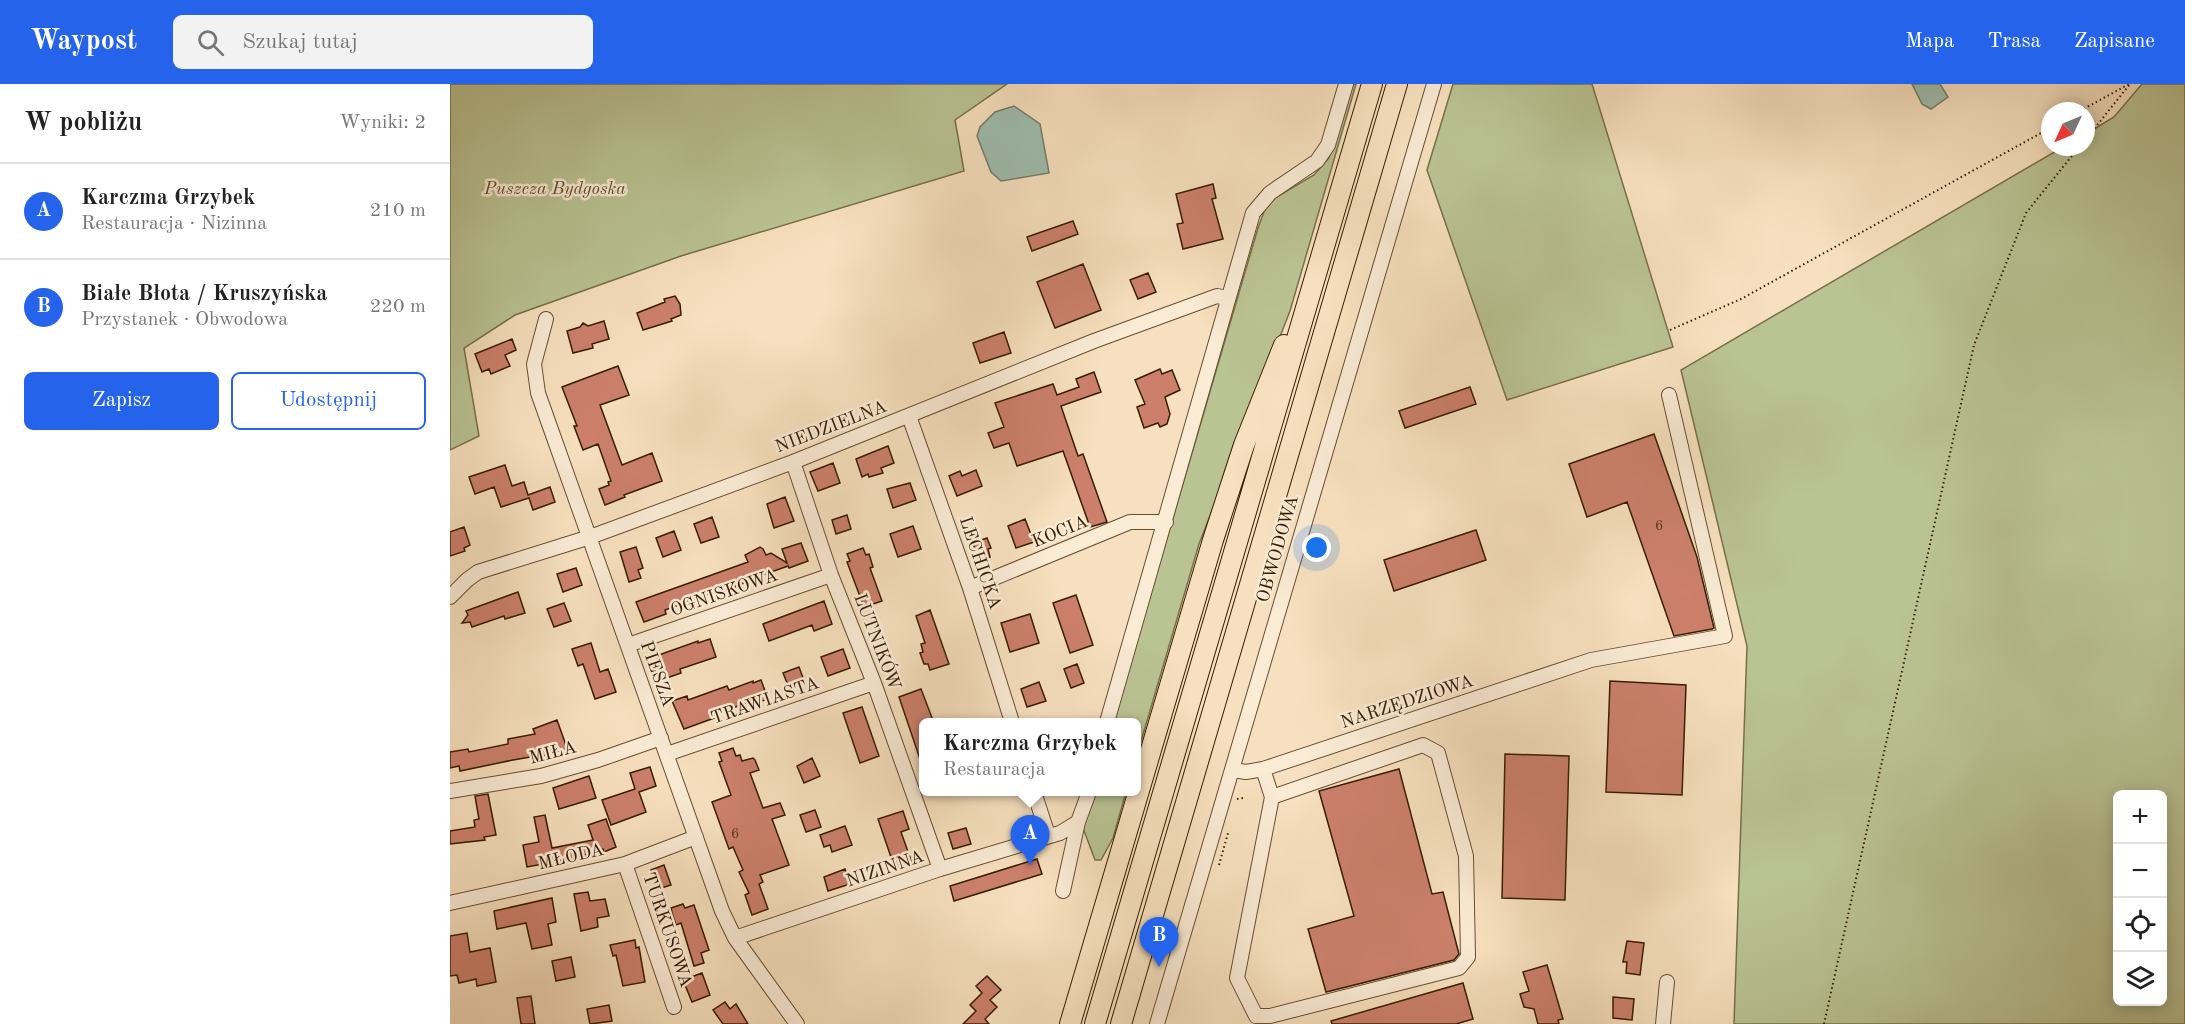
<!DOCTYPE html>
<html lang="pl">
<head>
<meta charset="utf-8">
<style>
	:root { --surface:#fff; --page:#f2f2f2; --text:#222; --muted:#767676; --line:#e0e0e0; --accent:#2563eb }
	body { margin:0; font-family:"Old Standard TT",serif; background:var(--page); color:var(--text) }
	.controls { position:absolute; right:18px; bottom:18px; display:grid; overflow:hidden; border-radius:9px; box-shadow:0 3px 15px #0003 }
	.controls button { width:54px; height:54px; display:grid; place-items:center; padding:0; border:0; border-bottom:2px solid var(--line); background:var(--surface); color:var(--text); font:30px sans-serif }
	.compass { position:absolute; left:1591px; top:18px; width:54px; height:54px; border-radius:50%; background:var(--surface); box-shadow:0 3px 15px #0003; rotate:226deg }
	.you { position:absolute; left:867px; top:464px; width:21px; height:21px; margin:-15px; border:4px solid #fff; border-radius:50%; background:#1a73e8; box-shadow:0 0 0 9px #1a73e833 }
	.badge { display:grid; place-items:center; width:39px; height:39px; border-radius:50%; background:var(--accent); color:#fff; font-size:20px; font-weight:700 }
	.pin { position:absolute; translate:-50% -50px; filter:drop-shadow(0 2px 3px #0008) }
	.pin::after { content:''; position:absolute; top:32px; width:21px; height:18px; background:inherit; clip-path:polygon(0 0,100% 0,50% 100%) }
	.popup { position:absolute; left:469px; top:634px; width:222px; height:78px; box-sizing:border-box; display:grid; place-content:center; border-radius:9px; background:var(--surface); filter:drop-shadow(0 2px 4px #0005); font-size:20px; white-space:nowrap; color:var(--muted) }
	.popup b { font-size:22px; color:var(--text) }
	.popup::after { content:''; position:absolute; left:50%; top:100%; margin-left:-12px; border:12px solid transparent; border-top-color:var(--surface) }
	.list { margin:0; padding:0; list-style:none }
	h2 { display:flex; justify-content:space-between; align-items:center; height:78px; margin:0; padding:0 24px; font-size:26px }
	h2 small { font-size:20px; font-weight:400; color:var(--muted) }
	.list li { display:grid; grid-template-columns:39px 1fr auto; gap:18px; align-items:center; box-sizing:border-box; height:96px; padding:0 24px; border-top:2px solid var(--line) }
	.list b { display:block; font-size:22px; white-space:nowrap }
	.list p { margin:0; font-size:20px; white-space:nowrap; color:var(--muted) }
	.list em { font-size:20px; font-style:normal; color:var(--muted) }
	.actions { display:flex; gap:12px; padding:18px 24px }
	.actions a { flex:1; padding:14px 0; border:2px solid var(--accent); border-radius:9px; text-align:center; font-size:21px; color:var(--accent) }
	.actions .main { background:var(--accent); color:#fff }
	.icon { flex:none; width:33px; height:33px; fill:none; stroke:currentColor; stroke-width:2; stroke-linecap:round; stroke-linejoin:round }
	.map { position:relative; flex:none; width:1735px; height:940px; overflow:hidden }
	header { display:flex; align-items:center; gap:36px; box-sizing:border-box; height:84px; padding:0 30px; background:var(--accent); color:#fff }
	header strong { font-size:28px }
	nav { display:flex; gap:33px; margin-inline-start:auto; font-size:21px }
	.search { width:420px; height:54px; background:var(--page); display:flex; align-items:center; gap:15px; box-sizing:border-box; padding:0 21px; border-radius:9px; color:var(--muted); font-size:22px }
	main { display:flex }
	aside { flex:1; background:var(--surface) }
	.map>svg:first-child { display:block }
	.green { fill:#bac394; stroke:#78704a; stroke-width:1.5; fill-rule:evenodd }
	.water { fill:#9ebdae; stroke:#757d69; stroke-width:1.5 }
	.building { fill:#cc806c; stroke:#371d01; stroke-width:1.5 }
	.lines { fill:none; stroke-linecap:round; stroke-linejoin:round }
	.minor-casing { stroke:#674e30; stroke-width:16 }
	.highway-casing { stroke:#371d01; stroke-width:22 }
	.path { stroke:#371d01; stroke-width:2; stroke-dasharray:1.5 3; stroke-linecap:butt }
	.minor { stroke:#faebd5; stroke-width:14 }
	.highway { stroke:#f7e0bf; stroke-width:20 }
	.labels { text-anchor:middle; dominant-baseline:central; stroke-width:5; stroke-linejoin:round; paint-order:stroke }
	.number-label { font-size:15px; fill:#5c361c }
	.park-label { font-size:18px; font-style:italic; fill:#5e4f2d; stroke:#faebd5 }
	.street-label { font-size:18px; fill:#371d01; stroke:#faebd5 }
</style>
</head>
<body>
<header>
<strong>Waypost</strong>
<div class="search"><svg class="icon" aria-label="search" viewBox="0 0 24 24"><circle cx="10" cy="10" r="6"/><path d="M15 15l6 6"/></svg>Szukaj tutaj</div>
<nav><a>Mapa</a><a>Trasa</a><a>Zapisane</a></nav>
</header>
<main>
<aside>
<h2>W pobliżu<small>Wyniki: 2</small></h2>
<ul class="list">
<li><span class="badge">A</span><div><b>Karczma Grzybek</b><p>Restauracja · Nizinna</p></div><em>210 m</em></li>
<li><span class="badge">B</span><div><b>Białe Błota / Kruszyńska</b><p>Przystanek · Obwodowa</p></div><em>220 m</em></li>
</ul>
<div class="actions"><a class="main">Zapisz</a><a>Udostępnij</a></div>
</aside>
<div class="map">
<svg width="1735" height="940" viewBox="0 0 1735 940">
	<rect width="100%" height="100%" fill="#f7e0bf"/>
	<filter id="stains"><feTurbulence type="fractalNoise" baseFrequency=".00333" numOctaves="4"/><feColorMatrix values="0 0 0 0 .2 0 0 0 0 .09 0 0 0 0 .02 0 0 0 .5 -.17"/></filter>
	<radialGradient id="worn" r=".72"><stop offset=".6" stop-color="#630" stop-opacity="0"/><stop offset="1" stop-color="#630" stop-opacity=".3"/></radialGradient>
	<path class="green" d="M0,0H557L505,36L514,87L231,172L65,231L14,264L29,352L0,366Z
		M901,0H906L840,227L749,460L687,671L686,638H663L808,144L815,125L825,114L864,91L879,74Z
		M1003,0H1142L1223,263L1057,316L977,86Z
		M1692,0H1735V940H1284L1297,562L1231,286L1613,63H1636V50L1664,33ZM1668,710H1712V918H1668Z
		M643,708H676L663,754L651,776H645L633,744Z"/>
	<path class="water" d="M1462,0H1490L1498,13L1481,25L1472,20Z
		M564,22L590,40L599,89L551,97L541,88L527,52L530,43L545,28Z"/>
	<path class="building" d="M763,100L766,114L762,115L773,155L733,165L727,140L733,139L726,110Z
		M623,137L628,150L582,167L577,153Z
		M633,180L651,226L605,244L587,198Z
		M698,189L706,208L688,215L680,196Z
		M225,212L230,220L231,231L221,235L222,237L193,246L187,229L215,218L214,215Z
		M154,237L159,255L142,260L143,264L123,269L117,247L130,243L133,239L138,242Z
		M554,248L561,269L530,279L523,259Z
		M62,255L66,266L55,271L60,282L41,290L39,285L32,288L25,270Z
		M168,282L179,311L150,321L172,381L202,369L212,397L174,411L175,413L155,421L149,405L159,401L158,398L161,397L148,360L133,366L124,342H127L112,303Z
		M710,285L712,290L722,286L730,306L715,313L720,330L717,340L710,343L708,339L694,344L687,323L695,320L685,296Z
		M644,288L651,308L611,322L628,372L633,370L657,438L640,443L613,367L567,382L559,359L544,364L538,349L554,343L545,319L603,300L607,311L629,303L626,295Z
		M1020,303L1026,320L955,344L949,327Z
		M1204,350L1247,473L1264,544L1262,545L1224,552L1177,418L1137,433L1119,380Z
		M438,362L444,379L431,384L433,389L419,393L418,390L412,393L406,375Z
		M383,379L390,399L368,407L360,388Z
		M55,381L62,402L74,398L78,411L100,403L105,418L83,426L79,414L51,423L44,403L25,410L19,393Z
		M526,386L532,402L507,412L499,392L510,387L512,392Z
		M460,399L466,416L443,424L437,405Z
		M335,413L344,437L324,444L317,420Z
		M397,431L401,445L386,450L382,436Z
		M262,433L269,453L251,459L244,440Z
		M575,435L584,458L566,464L558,442Z
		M463,442L471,465L448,473L440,450Z
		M14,443L20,461L14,464L15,467L0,472V448Z
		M1026,446L1036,476L944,507L934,476Z
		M224,447L231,466L213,473L206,454Z
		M537,454L541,464L538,465L540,473L529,477L523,459Z
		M351,459L358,477L339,484L338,482L310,492V494L285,502L286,504L262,512L261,509L215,526L216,530L194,538L186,518L298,478L295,471L310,463L313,465L316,471L321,469L337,479L332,465Z
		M186,463L193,484L188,486L191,494L179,498L170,468Z
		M413,464L416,471L419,470L423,483L420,484L432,517L414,523L397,478L400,477L397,470Z
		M126,484L132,501L113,508L107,490Z
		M68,508L75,529L55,535L54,532L22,543L20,538L12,539L18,531L16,527Z
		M626,511L643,561L620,569L603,519Z
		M374,517L382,540L364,547L362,541L319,557L313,540Z
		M114,519L121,537L104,543L97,525Z
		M480,526L499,580L480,586L478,580H474L470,569L473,568L471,560L475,559L466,532Z
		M580,530L589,559L560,568L551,539Z
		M260,555L266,573L230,585L231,589L214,595L206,572L248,557V559Z
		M141,559L150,588L158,585L166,608L145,615L133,580L128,582L122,565Z
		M393,565L400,584L378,592L371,573Z
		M627,580L634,599L621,604L614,585Z
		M349,583L355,599L340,606L333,589Z
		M311,596L318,615L300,621L299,618L266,630L267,633L234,645L222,617L237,612L238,616L277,602L279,606L303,597V599Z
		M1160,597L1236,601L1232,711L1156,708Z
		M589,598L596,617L577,623L571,605Z
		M471,605L484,639H474L472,681L449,613Z
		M412,623L429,672L410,679L393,629Z
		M107,636L117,664L93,672L92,671L63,676L10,687L9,682L0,684V668L18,665L19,668L58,660V655L85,650L83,645Z
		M283,664L286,672L290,671L292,677L303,674L305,676L309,686L300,689L313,724L330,719L335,731L322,735L339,781L310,791L313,798L309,800L318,825L302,831L295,811L299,809L289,788L293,786L283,763L279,765L262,718L281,711L269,678L272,677L269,669Z
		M1055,670L1119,672L1115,816L1052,814Z
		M362,674L370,692L354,699L347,682Z
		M200,683L206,702L189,708L196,728L161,741L152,716L185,705L180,689Z
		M949,685L982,810L993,808L1009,870L1004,876L876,908L858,845L904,832L869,707Z
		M139,692L146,714L109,725L103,704Z
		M38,710L46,751L34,753L35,756L0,760V747L25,743L24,736L29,735L25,712Z
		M365,726L371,743L356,748L350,731Z
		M453,727L459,745L451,748L462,779L445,785L428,735Z
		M95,731L102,764L143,756L138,741L156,735L166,763L154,768L153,765L130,773L131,775L115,778V776L77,783L73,761L89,758L84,733Z
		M395,742L402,761L382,768L380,761L374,763L370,751Z
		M516,744L521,760L503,765L498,749Z
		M587,775L592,790L504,817L500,802Z
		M214,781L221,801L208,805L201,786Z
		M395,785L400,800L378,807L374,793Z
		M138,808L140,817L155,815L159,832L147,834L148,843L131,847L124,810Z
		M102,814L106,838L98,840L102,861L82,865L76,839L47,845L44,827Z
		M233,820L235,824L244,821L259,866L251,869L254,879L244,882L231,839L226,841L222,829L221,824Z
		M17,849L20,868L40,864L46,898L27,902L26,895L9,899L7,891L0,892V852Z
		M185,856L186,864L189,863L195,898L173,902L166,871L163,872L160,861Z
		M1177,857L1194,859L1190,891L1176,889L1177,878H1173Z
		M121,873L125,893L106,897L102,877Z
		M1097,881L1113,935L1108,936L1109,940H1088L1084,925L1074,923L1070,910L1079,907L1073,888Z
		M252,889L260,911L242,918L233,896Z
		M537,892L551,906L540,916L547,923L535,935L539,940H513L526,927L520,921L532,909L526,902Z
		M1013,899L1023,935L1006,940H882L881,937Z
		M81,912L85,940H71L67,914Z
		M1163,913L1184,915L1182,936L1163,934Z
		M275,918L280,925L286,920L298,940H273L263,926Z
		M159,921L162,937L140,940L137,925Z"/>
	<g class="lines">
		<defs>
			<path id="minor" d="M96,235L84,280L88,309L272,827L285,854L347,940
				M459,332L520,504L562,638
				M343,378L381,491L424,599L490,785
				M520,504L680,438H716
				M0,513L17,496L28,488L140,453L343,378L644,257L767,212L778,214
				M178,561L381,491
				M657,638L803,129L820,109L867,77L878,61L896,0
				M217,670L424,599
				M813,685L822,713L787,894L806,932H820L1009,884L1018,873L1016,772L988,669L973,661L822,713
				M783,686L796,688L813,685L1141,576L1275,552L1219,311
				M0,707L91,692L148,676L211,654
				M584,708L598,751
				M175,780L224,923
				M613,807L628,738
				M0,819L175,780L246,753
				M285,854L490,785L610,749L628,738L639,708
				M707,940L984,0
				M1213,940L1217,898"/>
			<path id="highway" d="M620,940L763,456L794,361L834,261
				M645,940L922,0
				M671,940L947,0"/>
		</defs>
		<use href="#minor" class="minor-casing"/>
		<use href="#highway" class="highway-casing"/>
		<path class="path" d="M1630,27L1679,0
			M1636,55L1680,0
			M1220,246L1291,215L1600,44
			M787,715L793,714
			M769,781L778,749
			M1374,940L1524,261L1576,129L1629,63"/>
		<use href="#minor" class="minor"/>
		<use href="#highway" class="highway"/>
	</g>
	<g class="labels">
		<g class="number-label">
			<text x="1209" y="442">6</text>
			<text x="285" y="750">6</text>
		</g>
		<g class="park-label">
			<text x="105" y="105">Puszcza Bydgoska</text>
		</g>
		<g class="street-label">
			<text transform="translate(381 343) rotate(-21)">NIEDZIELNA</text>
			<text transform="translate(610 448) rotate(-22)">KOCIA</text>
			<text transform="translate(828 465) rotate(-74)">OBWODOWA</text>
			<text transform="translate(530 479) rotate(71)">LECHICKA</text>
			<text transform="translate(274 509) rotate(-19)">OGNISKOWA</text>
			<text transform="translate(427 558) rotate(69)">LUTNIKÓW</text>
			<text transform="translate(207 590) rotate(70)">PIESZA</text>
			<text transform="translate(315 617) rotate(-19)">TRAWIASTA</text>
			<text transform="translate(957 618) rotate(-18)">NARZĘDZIOWA</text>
			<text transform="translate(103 669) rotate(-14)">MIŁA</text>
			<text transform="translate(121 773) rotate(-13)">MŁODA</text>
			<text transform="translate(435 785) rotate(-19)">NIZINNA</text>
			<text transform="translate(217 846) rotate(71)">TURKUSOWA</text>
		</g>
	</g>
	<rect width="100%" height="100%" filter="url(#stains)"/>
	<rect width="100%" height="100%" fill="url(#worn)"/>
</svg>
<div class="controls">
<button>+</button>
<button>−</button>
<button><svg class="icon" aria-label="locate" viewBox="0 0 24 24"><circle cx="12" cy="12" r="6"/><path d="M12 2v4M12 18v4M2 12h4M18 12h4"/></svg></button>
<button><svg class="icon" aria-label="layers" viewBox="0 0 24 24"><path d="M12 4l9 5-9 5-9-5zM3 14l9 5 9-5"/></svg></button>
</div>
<svg class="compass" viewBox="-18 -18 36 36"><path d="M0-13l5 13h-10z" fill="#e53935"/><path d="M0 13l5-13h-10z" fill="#767676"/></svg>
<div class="you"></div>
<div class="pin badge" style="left:580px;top:781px">A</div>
<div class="popup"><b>Karczma Grzybek</b>Restauracja</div>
<div class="pin badge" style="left:709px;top:883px">B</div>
</div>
</main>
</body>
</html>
